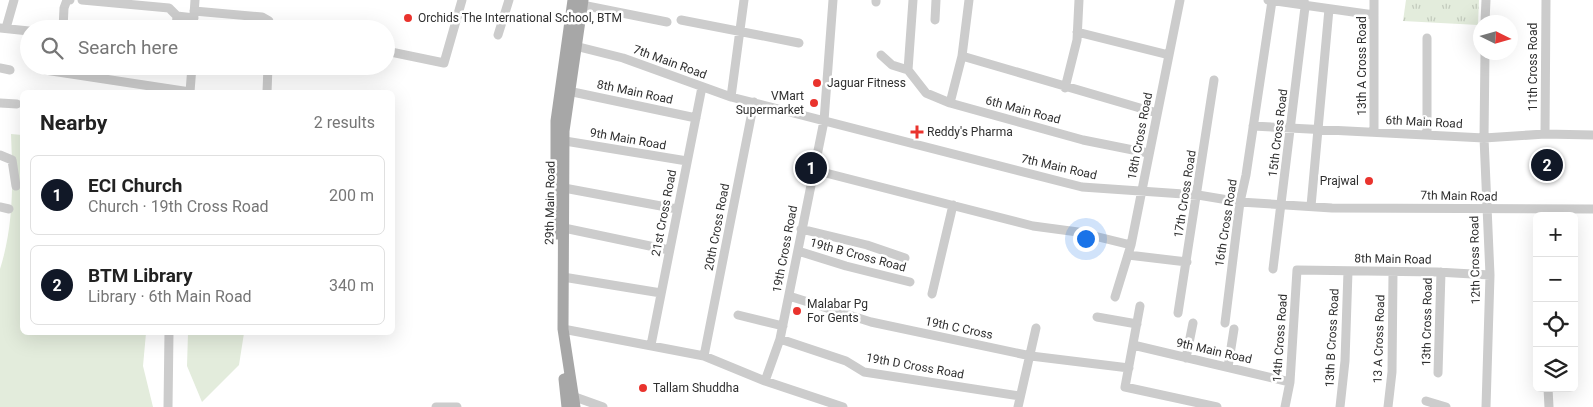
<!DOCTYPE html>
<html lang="en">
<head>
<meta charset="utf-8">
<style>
	:root { --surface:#fff; --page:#f2f2f2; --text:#222; --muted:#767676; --line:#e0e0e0; --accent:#111827 }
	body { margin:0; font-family:Roboto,sans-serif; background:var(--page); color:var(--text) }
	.controls { position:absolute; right:15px; bottom:15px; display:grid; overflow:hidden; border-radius:8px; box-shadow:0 5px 20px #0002 }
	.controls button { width:45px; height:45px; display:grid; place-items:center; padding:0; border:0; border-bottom:1px solid var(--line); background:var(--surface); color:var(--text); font:25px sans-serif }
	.compass { position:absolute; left:1473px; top:15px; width:45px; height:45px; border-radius:50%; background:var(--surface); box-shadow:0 5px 20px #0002; rotate:95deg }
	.you { position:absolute; left:1085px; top:238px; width:18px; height:18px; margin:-12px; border:4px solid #fff; border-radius:50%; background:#1a73e8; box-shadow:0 0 0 8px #1a73e833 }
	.badge { display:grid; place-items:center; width:32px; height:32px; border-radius:50%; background:var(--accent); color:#fff; font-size:16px; font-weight:700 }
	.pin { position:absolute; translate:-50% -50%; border:2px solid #fff; box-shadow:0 1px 5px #0006 }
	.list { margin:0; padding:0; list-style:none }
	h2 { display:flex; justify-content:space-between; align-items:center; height:65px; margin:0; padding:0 20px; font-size:21px }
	h2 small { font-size:16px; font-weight:400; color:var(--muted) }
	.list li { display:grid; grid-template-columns:32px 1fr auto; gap:15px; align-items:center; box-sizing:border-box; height:80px; margin:0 10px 10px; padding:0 10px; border:1px solid var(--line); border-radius:8px }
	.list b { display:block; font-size:19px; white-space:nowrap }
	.list p { margin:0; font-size:16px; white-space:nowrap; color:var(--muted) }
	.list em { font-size:16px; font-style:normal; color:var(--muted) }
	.icon { flex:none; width:28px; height:28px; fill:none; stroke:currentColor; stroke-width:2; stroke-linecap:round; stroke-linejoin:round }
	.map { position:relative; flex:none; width:1593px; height:407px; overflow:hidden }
	.search { position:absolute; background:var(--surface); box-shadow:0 5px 20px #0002; left:20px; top:20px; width:375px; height:55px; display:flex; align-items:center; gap:12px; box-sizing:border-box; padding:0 18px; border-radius:28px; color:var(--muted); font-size:19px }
	.panel { position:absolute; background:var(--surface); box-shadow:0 5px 20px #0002; left:20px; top:90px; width:375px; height:245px; border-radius:8px }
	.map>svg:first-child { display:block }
	.grass { fill:#e3ecdc }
	.park { fill:url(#park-tufts) }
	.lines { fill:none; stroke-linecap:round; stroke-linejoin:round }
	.minor { stroke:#ccc; stroke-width:9 }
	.major { stroke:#a7a7a7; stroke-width:11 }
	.poi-dot { fill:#e9332d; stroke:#fff; stroke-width:2 }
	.labels { text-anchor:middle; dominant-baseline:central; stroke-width:5; stroke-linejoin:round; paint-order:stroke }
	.poi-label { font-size:12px; fill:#2f2f2f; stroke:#fff; text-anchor:start }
	.street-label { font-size:12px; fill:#2f2f2f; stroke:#fff }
</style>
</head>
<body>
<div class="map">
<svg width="1593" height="407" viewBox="0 0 1593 407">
	<defs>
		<pattern id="park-tufts" width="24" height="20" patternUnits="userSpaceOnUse" patternTransform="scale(1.25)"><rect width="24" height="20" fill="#e3ecdc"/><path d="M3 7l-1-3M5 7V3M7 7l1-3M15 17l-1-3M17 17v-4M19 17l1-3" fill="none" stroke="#c3cbbd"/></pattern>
	</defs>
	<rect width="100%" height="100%" fill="#fff"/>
	<path class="grass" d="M11,134L22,135V332L146,333L143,366L153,407H0V269C14,225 13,180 11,134Z
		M188,333H244L239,365L202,402L187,366Z"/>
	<path class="park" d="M1406,0H1479L1478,25L1403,21Z"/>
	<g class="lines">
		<path class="minor" d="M82,0L169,8L177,16L194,18
			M1268,0L1374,15
			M876,2V0
			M582,5L667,22
			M194,11L262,17L269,21L270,29
			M681,20L799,43
			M935,20L936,0
			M1485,22L1486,0
			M0,28L29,31
			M6,28L14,0
			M63,29L64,8L67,0H70
			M176,29L177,16
			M193,29L195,0
			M1077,32L1169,55
			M498,35L509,0
			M571,45L623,58L731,97L1082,187L1198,195L1240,202L1332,208L1593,209
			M386,51L444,63L462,0
			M1485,52L1484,138L1490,275L1486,407
			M881,55L892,65L908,70L926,93L950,103L1083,140L1148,153
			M962,56L1157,113
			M40,66L45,70L190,92
			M154,66H170
			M0,68L10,70
			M908,70L913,0
			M1065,88L1077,40L1079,0
			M568,91L696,118
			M190,92L192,66
			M267,92L268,66
			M731,97L744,0
			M0,103L17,104
			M950,103L962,56L969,0
			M1253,126L1484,138L1545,134L1593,135
			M1374,132V0
			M1545,134L1546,0
			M1427,135V38
			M565,141L687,161
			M0,155L12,160L16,186
			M814,170L1033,226L1078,232L1131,245
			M564,188L677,209
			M1311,206L1329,9
			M0,207L9,209
			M564,228L669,250
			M801,229L867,245L905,258
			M798,251L846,266L910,282
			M1128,255L1187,262
			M1273,269L1305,7L1304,0
			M563,277L661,293
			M932,294L953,205
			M789,296L871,322L1031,356L1129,368
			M1115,297L1131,245L1180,0
			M1140,306L1125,387L1217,407
			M1178,313L1214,80
			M738,315L783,326
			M1097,317L1137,324
			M1225,323L1240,202L1246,175L1272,1
			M563,329L704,356L765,381L843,407
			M780,339L846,361L864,372L1020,396
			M651,345L702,87
			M1133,345L1290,382
			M704,356L754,102
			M1186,358L1193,323
			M1228,367L1234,329
			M1438,373L1441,272
			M765,381L780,339L824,121L833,0
			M1548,388L1549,407
			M568,397H575L603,407
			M1426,401L1446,407
			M168,407L169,332
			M436,407H457
			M1018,407L1036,328
			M1285,407L1290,382L1297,270L1437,272L1490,275
			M1340,407L1345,361L1348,271
			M1388,407L1392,372L1393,273"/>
		<path class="major" d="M556,234V121L573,0
			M564,379L567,407
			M575,407L563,329L564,131L583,0"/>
	</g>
	<g class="poi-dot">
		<circle cx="408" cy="18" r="5"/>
		<circle cx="817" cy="83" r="5"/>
		<circle cx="814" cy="103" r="5"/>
		<path d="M914.5 124.5h5v5h5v5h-5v5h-5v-5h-5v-5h5z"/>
		<circle cx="1369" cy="181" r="5"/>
		<circle cx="797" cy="311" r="5"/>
		<circle cx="643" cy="388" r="5"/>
	</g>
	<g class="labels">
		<g class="poi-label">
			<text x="418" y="18">Orchids The International School, BTM</text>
			<text x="827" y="83">Jaguar Fitness</text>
			<text x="804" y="96" text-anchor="end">VMart<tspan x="804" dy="14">Supermarket</tspan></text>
			<text x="927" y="132">Reddy's Pharma</text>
			<text x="1359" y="181" text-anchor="end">Prajwal</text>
			<text x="807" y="304">Malabar Pg<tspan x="807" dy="14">For Gents</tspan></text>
			<text x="653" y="388">Tallam Shuddha</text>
		</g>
		<g class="street-label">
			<text transform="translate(670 62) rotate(20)">7th Main Road</text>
			<text transform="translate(1362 66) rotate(-90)">13th A Cross Road</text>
			<text transform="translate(1533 67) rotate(-90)">11th Cross Road</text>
			<text transform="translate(635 92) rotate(12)">8th Main Road</text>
			<text transform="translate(1023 110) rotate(15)">6th Main Road</text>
			<text transform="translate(1424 122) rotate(3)">6th Main Road</text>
			<text transform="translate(1278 133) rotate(-83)">15th Cross Road</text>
			<text transform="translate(1140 136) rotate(-79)">18th Cross Road</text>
			<text transform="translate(628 139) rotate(10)">9th Main Road</text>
			<text transform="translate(1059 167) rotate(13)">7th Main Road</text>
			<text transform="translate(1185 194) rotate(-81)">17th Cross Road</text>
			<text transform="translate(1459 196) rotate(1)">7th Main Road</text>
			<text transform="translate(550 203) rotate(-89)">29th Main Road</text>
			<text transform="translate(664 213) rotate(-79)">21st Cross Road</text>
			<text transform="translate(1226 223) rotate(-81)">16th Cross Road</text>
			<text transform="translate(717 227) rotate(-79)">20th Cross Road</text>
			<text transform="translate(785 249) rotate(-79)">19th Cross Road</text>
			<text transform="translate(858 255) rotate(15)">19th B Cross Road</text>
			<text transform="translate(1393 259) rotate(1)">8th Main Road</text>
			<text transform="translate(1475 260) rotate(-91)">12th Cross Road</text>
			<text transform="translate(1427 322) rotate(-89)">13th Cross Road</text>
			<text transform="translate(959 328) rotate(12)">19th C Cross</text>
			<text transform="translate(1280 338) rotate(-86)">14th Cross Road</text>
			<text transform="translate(1332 338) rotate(-87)">13th B Cross Road</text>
			<text transform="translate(1379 339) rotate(-88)">13 A Cross Road</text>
			<text transform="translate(1214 351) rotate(13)">9th Main Road</text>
			<text transform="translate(915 366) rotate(10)">19th D Cross Road</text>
		</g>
	</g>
</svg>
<div class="controls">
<button>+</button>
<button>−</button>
<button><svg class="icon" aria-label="locate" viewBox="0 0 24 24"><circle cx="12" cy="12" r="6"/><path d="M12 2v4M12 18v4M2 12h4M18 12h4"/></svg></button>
<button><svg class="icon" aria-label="layers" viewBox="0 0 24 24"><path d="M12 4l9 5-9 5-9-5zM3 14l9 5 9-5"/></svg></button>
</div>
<svg class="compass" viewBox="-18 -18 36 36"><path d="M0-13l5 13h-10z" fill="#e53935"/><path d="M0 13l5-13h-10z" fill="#767676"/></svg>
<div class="you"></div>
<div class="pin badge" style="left:811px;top:168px">1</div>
<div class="pin badge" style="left:1547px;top:165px">2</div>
<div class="search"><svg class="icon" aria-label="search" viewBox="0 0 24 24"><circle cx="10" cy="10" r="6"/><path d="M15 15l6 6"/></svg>Search here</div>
<section class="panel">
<h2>Nearby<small>2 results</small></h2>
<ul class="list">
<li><span class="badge">1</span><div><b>ECI Church</b><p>Church · 19th Cross Road</p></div><em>200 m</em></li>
<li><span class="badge">2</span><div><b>BTM Library</b><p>Library · 6th Main Road</p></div><em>340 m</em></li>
</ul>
</section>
</div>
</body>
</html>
